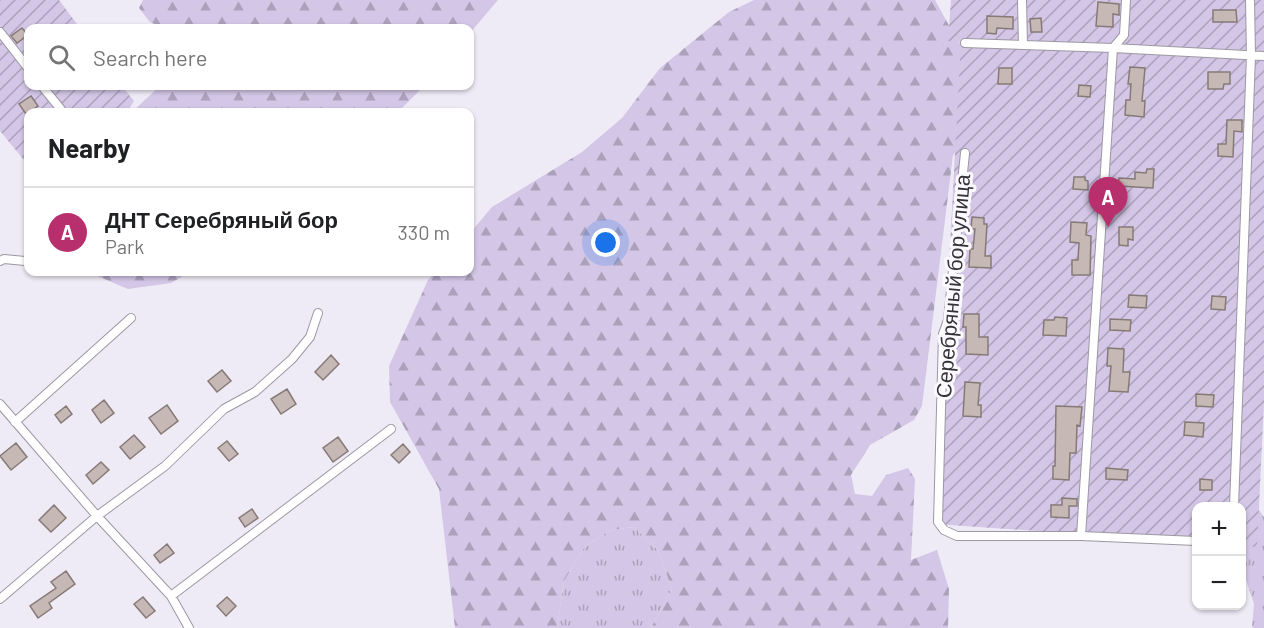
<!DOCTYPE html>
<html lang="en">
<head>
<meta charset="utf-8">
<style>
	:root { --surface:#fff; --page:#f6f6f6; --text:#202124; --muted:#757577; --line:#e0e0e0; --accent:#b82f6d }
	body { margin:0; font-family:Barlow,sans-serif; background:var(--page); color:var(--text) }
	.controls { position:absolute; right:18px; bottom:18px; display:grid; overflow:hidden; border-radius:12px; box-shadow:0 2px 4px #0004 }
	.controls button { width:54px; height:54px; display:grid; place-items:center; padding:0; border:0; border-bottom:2px solid var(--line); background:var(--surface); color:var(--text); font:30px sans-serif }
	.you { position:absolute; left:606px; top:243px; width:21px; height:21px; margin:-15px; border:4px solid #fff; border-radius:50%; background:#1a73e8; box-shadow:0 0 0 9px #1a73e833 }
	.badge { display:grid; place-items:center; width:39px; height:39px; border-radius:50%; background:var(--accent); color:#fff; font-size:20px; font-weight:700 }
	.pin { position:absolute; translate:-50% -50px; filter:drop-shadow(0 2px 3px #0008) }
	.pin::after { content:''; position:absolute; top:32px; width:21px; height:18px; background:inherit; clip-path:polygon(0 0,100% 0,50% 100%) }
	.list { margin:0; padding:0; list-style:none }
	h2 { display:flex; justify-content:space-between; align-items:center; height:78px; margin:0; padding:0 24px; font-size:26px }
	h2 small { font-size:20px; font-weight:400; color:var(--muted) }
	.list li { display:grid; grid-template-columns:39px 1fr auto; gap:18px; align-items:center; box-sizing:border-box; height:90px; padding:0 24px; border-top:2px solid var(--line) }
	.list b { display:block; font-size:22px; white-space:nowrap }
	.list p { margin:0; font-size:20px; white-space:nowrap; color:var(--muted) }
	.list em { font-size:20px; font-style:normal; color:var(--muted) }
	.icon { flex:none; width:33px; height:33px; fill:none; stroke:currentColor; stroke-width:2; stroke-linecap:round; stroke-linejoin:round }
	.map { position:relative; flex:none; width:1264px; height:628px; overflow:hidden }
	.search { position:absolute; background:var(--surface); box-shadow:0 2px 4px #0004; left:24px; top:24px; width:450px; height:66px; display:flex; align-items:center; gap:15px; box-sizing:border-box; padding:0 21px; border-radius:12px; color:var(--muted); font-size:22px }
	.panel { position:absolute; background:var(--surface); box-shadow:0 2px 4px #0004; left:24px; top:108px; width:450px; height:168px; border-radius:12px }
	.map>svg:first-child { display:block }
	.grass { fill:url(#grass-tufts) }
	.forest { fill:url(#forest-firs) }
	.garden { fill:url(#garden-furrows) }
	.building { fill:#c6b8b5; stroke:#867a77; stroke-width:1.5 }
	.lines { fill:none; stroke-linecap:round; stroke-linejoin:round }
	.minor-casing { stroke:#9c98a3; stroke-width:10 }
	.minor { stroke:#fff; stroke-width:8 }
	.labels { text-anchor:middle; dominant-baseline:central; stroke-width:6; stroke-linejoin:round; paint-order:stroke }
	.street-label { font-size:21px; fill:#353337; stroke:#fbf9fe }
</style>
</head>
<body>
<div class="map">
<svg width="1264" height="628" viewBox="0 0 1264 628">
	<defs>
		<pattern id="grass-tufts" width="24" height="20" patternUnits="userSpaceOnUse" patternTransform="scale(1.5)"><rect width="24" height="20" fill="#d3c6e6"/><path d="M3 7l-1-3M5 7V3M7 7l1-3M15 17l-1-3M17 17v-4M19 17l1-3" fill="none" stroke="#aca1bb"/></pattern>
		<pattern id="forest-firs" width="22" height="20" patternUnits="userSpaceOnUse" patternTransform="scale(1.5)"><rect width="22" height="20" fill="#d3c6e6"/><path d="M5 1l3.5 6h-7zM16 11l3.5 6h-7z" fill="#aca1bb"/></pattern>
		<pattern id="garden-furrows" width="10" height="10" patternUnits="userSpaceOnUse" patternTransform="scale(1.5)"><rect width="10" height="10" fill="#d3c6e6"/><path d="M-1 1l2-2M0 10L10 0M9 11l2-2" fill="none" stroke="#aca1bb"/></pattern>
	</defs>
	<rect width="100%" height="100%" fill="#efebf6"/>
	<path class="grass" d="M1200,396L1222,460L1264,517V628H1253L1252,626L1254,604L1242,568V506H1196L1195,517Z
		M634,527L658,550L672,589L651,628H557L564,581L585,546L611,530Z"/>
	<path class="forest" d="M143,0H498L470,33V28H163L150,22L139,8Z
		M754,0H935L957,40L966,49L976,131L953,155L922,406L914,420L870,445L851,475L855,494L872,496L886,475L908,468L915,479L911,560L937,550L949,589L948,628H651L672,589L658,550L634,527L611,530L585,546L564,581L557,628H455L439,489L390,402L389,366L428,280L436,272H470V233L492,207L582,152L622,118L660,68L729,12Z
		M160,86H424L398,112H132Z
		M93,272H190L171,283L128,289L95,275Z"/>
	<path class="garden" d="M0,0H59L80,28H28V86H122L134,101L127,112H28V165L0,131Z
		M951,0H1264V403L1257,547L1242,546V506H1196V542L935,524L961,42L948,41Z"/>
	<path class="building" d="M1098,2L1119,4V15L1113,14V27L1096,26Z
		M1213,10H1236L1237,22H1213Z
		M987,16L1013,17V29L997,28L996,34L987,33Z
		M1041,18L1042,32H1031L1030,19Z
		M22,28L28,35L17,43L11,36Z
		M1130,67L1145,68L1142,101H1145L1144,117L1125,115L1126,100H1130L1131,84H1128Z
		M999,68H1012V84H998Z
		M1208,72H1230V84H1224L1223,89H1208Z
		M1079,85L1091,86L1090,97L1078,96Z
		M31,96L38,106L26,114L19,104Z
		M1227,120H1242V132L1234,131L1233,157L1218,156V144H1226Z
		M1147,169H1154L1153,188L1118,186L1119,178L1135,179V172L1146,173Z
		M1074,177H1085V180L1088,181V190L1073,189Z
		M972,217L984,218V224H987L985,256H991V268L969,267L970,249H973L975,229H971Z
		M1071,222L1087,223L1086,235L1091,236L1090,275H1072V260H1078L1079,243L1070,242Z
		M1119,227H1133V240L1128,239V246L1119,245Z
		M1129,295L1147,296L1146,308L1128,307Z
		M1212,296L1226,297L1225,310L1211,309Z
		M964,314H979V337H988V355L966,354V327H963Z
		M1055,317L1067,318L1066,336L1043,335L1044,320H1054Z
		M1110,319L1131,320L1130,331L1110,330Z
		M1108,348L1124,349L1123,372H1130L1128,392L1109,391L1111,366H1107Z
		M331,355L339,364L323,380L315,372Z
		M222,370L231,381L217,392L208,381Z
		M965,382L980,383L978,405H981V417L963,416Z
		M287,389L296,404L281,414L271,399Z
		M1196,394L1214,395L1213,407L1196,406Z
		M104,400L114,413L101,423L92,410Z
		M167,405L178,421L161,434L149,418Z
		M66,406L72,414L61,423L55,415Z
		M1056,406L1082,407L1080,426L1077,425L1076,453H1070L1069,480L1053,479V466H1055Z
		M1185,422L1204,423L1203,437L1184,435Z
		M134,435L145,447L130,459L120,447Z
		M338,437L348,451L333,462L323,448Z
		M227,441L238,454L229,461L218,448Z
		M16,443L27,457L11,470L0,456Z
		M403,444L410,452L399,463L391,455Z
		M101,462L109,470L93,484L86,475Z
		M1106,468L1128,470L1127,480L1106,479Z
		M1200,479L1212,480V490H1200Z
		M1062,498L1077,499V506H1069V518L1051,517V505H1062Z
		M54,505L66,518L51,532L39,520Z
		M252,509L258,518L245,527L239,518Z
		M167,544L174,553L160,563L154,555Z
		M66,571L75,584L49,603L52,608L38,618L30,606L56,588L51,582Z
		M143,597L155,611L146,618L134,604Z
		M227,597L236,606L226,616L217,606Z"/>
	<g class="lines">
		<defs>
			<path id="minor" d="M1022,0L1023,45
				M0,32L28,68
				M965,43L1113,48L1264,56
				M1113,48L1081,536L1196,541
				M1113,48L1124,35L1126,0
				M42,86L63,112
				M965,153L948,320L943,334L938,522L944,530L957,536H1081
				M0,261L4,259L25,261
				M0,404L97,516L171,596L189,628
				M15,422L131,318
				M1234,506L1251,56L1250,0
				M171,596L391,429
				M0,599L97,516L165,466L224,409L255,392L292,359L310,337L318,313"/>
		</defs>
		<use href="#minor" class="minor-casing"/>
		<use href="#minor" class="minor"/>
	</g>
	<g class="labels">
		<g class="street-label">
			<text transform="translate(952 286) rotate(-85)">Серебряный бор улица</text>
		</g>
	</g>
</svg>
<div class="controls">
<button>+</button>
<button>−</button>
</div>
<div class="you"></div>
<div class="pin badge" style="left:1108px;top:227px">A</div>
<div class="search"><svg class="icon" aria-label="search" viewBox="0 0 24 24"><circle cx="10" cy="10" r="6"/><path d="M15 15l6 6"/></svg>Search here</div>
<section class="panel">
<h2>Nearby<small></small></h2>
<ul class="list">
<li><span class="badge">A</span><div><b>ДНТ Серебряный бор</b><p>Park</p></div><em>330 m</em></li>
</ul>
</section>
</div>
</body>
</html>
